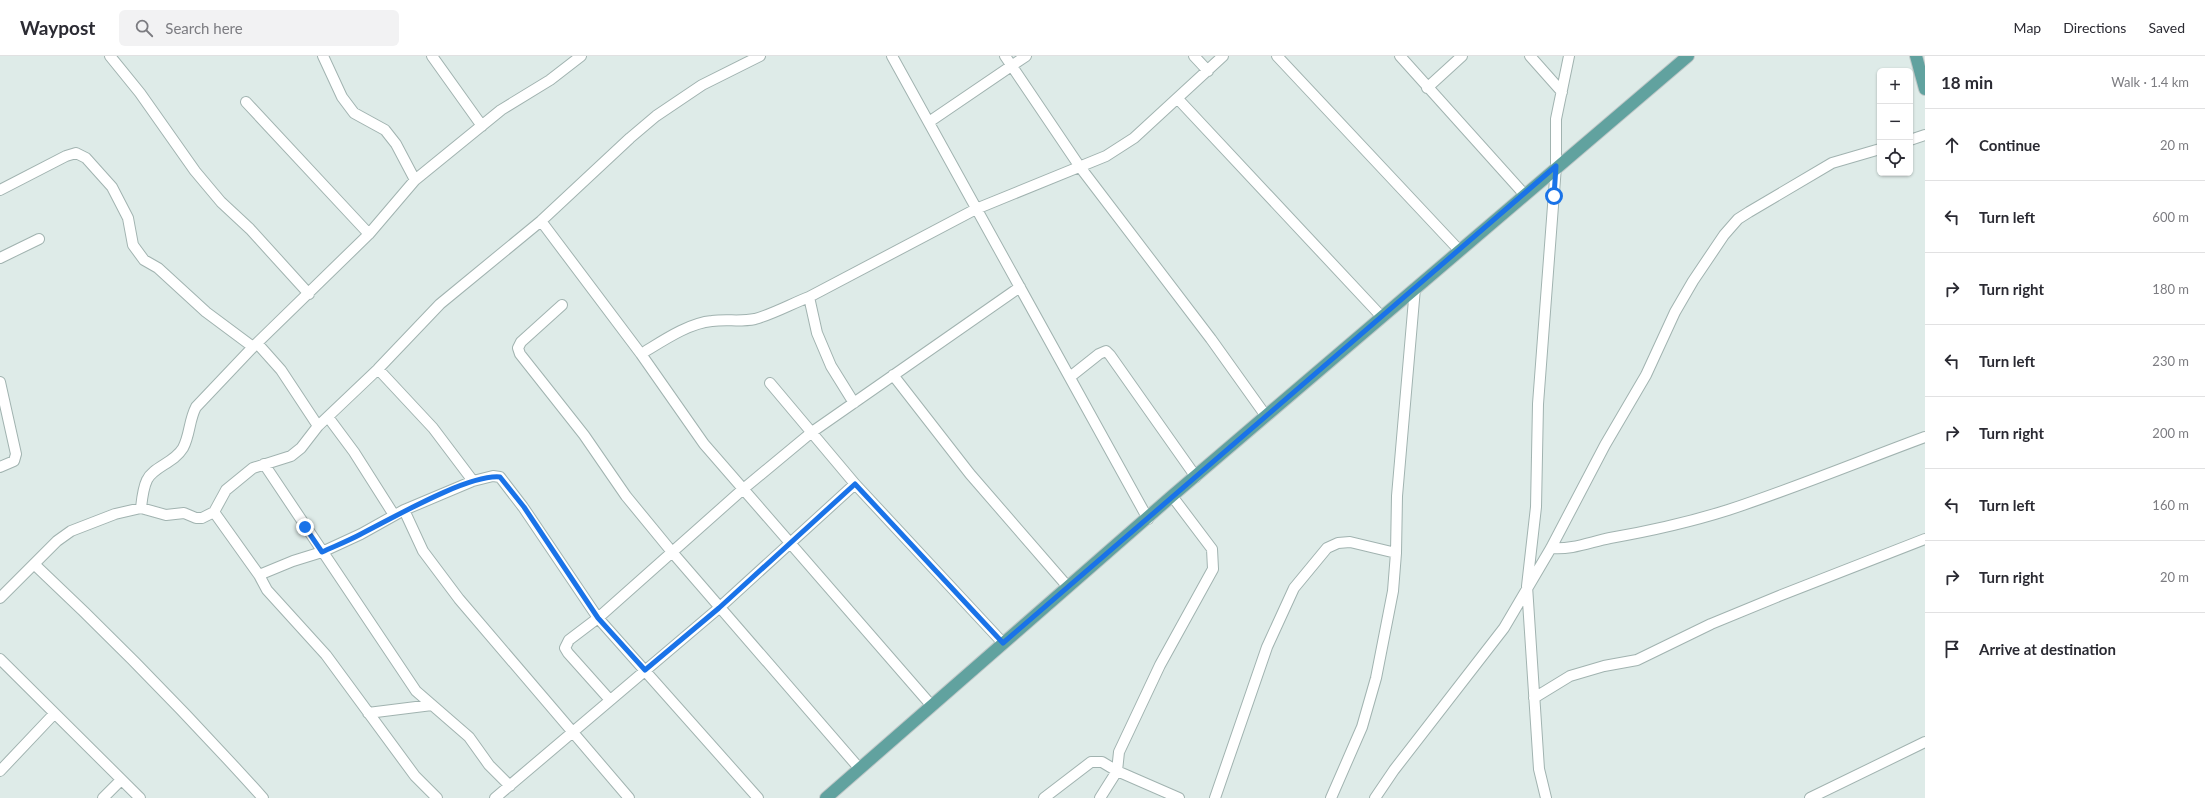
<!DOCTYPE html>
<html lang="en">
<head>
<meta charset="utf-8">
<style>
	:root { --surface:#fff; --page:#f2f2f3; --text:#2b2b33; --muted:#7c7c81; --line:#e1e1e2 }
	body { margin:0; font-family:Lato,sans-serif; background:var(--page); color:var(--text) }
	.controls { position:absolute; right:12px; top:12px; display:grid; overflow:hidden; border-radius:6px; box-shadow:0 1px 3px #0004 }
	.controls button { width:36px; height:36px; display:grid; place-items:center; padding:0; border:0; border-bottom:1px solid var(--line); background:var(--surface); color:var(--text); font:20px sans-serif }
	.stop { position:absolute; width:12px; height:12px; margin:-9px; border:3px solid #1a73e8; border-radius:50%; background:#fff }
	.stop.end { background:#1a73e8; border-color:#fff; box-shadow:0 1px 4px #0008 }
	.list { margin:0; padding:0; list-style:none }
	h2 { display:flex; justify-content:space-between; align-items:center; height:52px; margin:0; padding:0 16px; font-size:17px }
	h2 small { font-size:13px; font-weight:400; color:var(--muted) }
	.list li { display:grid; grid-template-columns:26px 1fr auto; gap:12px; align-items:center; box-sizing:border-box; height:72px; padding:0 16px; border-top:1px solid var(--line) }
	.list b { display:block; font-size:15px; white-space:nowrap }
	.list em { font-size:13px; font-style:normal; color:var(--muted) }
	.icon { flex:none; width:22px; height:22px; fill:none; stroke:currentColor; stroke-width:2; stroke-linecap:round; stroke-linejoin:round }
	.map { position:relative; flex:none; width:1925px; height:742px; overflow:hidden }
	header { display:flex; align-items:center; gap:24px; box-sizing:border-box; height:56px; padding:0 20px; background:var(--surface); border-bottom:1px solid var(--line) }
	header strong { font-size:19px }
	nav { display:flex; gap:22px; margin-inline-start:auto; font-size:14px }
	.search { width:280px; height:36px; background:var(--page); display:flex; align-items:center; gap:10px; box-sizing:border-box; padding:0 14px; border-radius:6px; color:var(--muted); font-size:15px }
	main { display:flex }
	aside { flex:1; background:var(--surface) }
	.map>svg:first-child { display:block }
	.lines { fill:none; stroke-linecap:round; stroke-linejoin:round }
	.minor-casing { stroke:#a1b3b0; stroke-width:12 }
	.major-casing { stroke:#c0c8c8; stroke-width:14 }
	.minor { stroke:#fff; stroke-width:10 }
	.major { stroke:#61a29f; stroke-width:12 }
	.route { stroke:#1a73e8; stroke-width:5 }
</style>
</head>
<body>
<header>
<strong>Waypost</strong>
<div class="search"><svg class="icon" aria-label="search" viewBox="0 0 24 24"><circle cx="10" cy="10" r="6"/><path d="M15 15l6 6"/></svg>Search here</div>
<nav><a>Map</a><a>Directions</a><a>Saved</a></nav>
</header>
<main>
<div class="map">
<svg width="1925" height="742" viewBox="0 0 1925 742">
	<rect width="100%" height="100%" fill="#deebe8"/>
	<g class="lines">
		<defs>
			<path id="minor" d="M110,0L140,37L195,115L221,146L250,173L309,238
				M323,0L342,41L354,57L385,74L396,88L415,124
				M432,0L482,70
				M892,0L1148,463
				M1005,0L1080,111L1211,283L1266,360
				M1194,0L1208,15
				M1277,0L1459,194
				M1400,0L1524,138
				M1530,0L1562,36
				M1427,32L1462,0
				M1178,43L1382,261
				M246,46L369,178
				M929,66L1026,0
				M1910,84L1925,79
				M0,134L66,100L76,97L86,102L112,131L128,162L133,189L144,204L158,212L206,256L253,291
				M541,165L641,298L704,388L931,649
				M0,202L39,183
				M562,249L521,286L518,292L520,298L584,379L626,440L672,496L859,712
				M257,287L281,314L318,370
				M641,298C661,286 688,267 712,265C727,263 740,266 755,263C773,258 791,248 809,241
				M378,313L433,372L473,425
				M893,319L970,418L1068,531
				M1070,321L1099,298L1106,295L1110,299L1196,421
				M0,326L16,398L14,405L0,411
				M770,327L855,428L1003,587
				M854,347L831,310L817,277L809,241L976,153L1106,100L1134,82L1223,0
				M328,361L354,396L394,459
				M264,408L416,635L469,681L489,709L510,730
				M141,452L166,459L184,457L196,462H202L214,456L226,434L253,412L291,400L301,392L318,370L378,313L440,248L541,165L630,82L656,60L702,29L760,0
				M404,454L423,495L459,543L629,742
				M214,456L259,519L267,534L326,599L415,720L437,742
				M1551,492C1572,494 1590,486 1610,482C1650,475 1690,466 1728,454C1795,432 1860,405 1925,381
				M34,508C114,583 190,661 263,742
				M259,519L293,505L322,496L361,478L404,454L473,425L493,420L500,421L523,451L598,562L758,742
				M0,542L57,485L71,475L115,458L141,452C142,443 143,432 147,424C153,411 174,407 183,392C190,379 189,364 196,351L253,291L369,178L415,124L501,54L550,24L581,0
				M0,603L140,742
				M1534,642L1570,620L1604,610L1637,604L1711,568L1779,540L1925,483
				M610,644L568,597L565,592L569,584L598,562L742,434L812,376L1020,231
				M368,657L432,649
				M0,715L53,659
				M103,742L121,724
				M495,742L719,552L855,428
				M1044,742L1091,706H1102L1117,715L1179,742
				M1100,742L1117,715L1119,696L1160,609L1213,513L1212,493L1172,440
				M1215,742L1267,591L1294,532L1327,492L1338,487L1350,486L1396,497
				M1331,742L1362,671L1376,622L1393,535L1396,497L1397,440L1415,232
				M1375,742L1394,714L1504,572L1551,492L1605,389L1646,319L1675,256L1693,225L1724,179L1738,163L1749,156L1832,107L1880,93
				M1546,742L1539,713L1527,530L1536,451L1538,348L1556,110V63L1569,0
				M1810,742L1925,686"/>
			<path id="major" d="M1916,0L1925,33
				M826,742L1172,440L1688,0"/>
		</defs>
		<use href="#minor" class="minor-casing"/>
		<use href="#major" class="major-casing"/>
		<use href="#minor" class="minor"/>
		<use href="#major" class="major"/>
	</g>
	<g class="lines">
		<path class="route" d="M305,471L322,496C335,490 348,485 361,478C391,463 468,418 500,421L524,451L598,562L645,614L719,552L855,428L1003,587L1556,110L1554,140"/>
	</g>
</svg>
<div class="controls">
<button>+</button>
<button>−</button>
<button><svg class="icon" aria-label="locate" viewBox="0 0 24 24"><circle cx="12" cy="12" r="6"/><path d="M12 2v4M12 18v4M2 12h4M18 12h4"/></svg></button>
</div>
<div class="stop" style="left:1554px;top:140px"></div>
<div class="stop end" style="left:305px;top:471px"></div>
</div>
<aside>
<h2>18 min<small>Walk · 1.4 km</small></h2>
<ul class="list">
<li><svg class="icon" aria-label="ahead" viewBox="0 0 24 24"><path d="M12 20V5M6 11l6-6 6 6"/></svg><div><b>Continue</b></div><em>20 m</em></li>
<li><svg class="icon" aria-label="left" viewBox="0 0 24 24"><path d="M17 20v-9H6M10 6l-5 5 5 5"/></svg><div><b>Turn left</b></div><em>600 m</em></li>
<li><svg class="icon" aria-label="right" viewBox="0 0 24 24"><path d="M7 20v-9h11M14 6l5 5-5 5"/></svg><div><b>Turn right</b></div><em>180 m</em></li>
<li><svg class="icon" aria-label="left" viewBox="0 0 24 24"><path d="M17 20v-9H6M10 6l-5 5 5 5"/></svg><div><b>Turn left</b></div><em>230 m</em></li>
<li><svg class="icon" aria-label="right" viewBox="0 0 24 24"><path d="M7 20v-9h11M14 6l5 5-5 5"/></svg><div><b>Turn right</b></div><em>200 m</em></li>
<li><svg class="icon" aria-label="left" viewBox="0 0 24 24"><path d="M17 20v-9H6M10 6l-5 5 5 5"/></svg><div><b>Turn left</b></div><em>160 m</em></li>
<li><svg class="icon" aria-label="right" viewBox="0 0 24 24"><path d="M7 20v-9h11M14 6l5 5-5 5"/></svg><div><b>Turn right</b></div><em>20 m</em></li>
<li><svg class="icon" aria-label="arrive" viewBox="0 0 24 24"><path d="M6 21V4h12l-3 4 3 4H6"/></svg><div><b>Arrive at destination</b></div></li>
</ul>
</aside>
</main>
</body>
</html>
